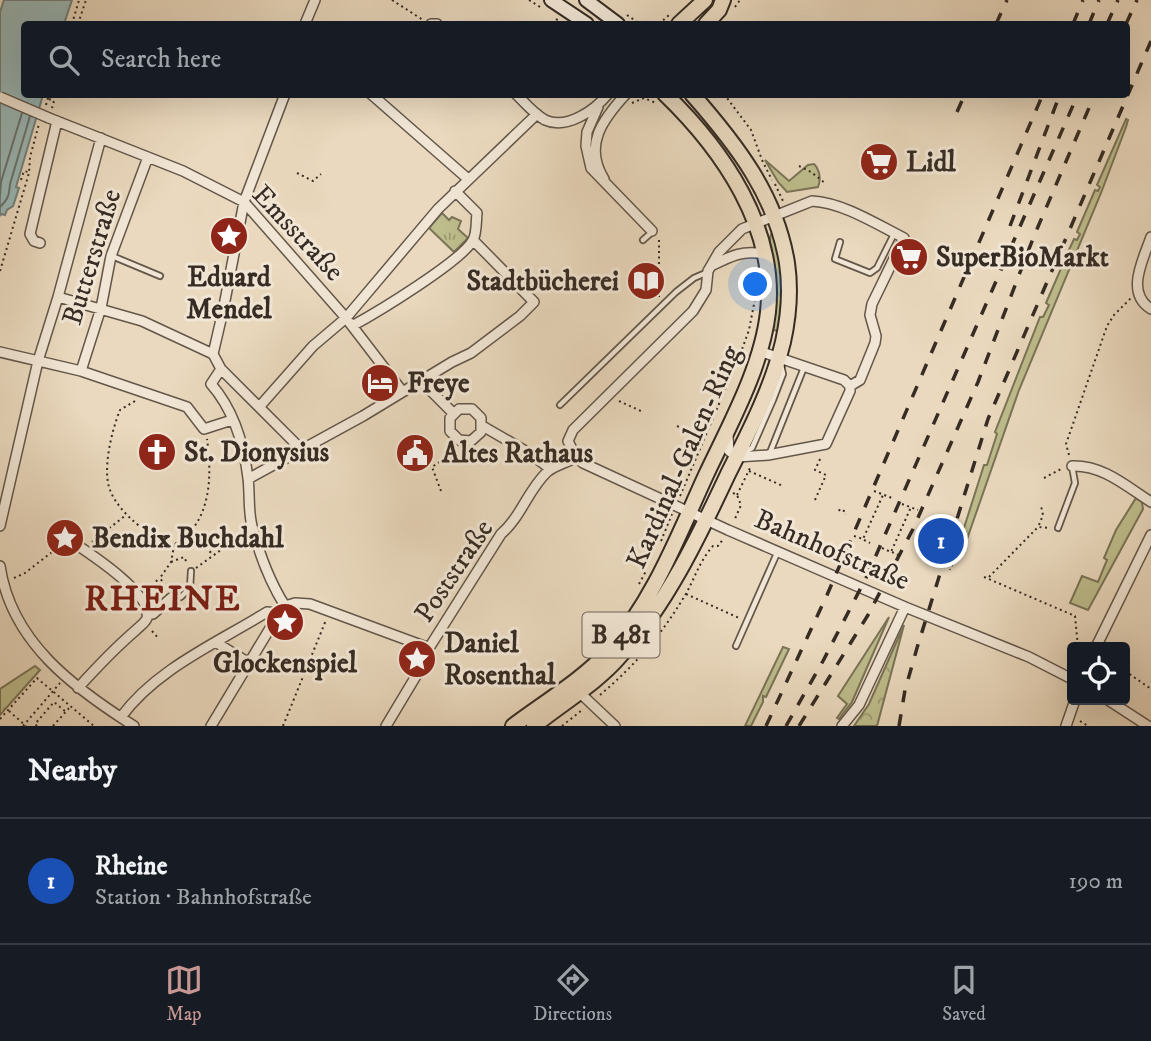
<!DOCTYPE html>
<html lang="en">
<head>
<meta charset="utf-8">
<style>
	:root { --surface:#171b24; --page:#20242c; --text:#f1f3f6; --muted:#9ea1a6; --line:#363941; --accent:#c59692 }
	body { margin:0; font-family:"IM FELL DW Pica",serif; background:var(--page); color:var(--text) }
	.controls { position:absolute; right:21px; bottom:21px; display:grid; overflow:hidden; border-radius:7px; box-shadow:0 7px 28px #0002 }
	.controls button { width:63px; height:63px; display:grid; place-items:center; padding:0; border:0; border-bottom:2px solid var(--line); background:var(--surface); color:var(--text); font:35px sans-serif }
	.you { position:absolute; left:756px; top:285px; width:24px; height:24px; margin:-18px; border:5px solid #fff; border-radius:50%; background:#1a73e8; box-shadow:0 0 0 10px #1a73e833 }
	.badge { display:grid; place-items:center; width:46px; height:46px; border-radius:50%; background:var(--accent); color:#fff; font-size:23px; font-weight:700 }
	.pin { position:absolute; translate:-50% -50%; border:4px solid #fff; box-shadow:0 2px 7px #0006 }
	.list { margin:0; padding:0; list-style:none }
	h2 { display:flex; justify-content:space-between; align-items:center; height:91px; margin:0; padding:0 28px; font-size:30px }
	h2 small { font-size:23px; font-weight:400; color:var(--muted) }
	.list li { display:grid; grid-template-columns:46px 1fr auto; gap:21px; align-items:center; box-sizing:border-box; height:126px; padding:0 28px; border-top:2px solid var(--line) }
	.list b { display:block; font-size:26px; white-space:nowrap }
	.list p { margin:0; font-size:23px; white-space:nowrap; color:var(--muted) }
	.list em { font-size:23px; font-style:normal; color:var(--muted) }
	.icon { flex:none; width:38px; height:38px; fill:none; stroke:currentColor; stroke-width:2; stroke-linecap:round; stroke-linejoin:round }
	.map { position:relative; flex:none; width:1151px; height:726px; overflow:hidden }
	.search { position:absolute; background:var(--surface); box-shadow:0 7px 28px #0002; left:21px; right:21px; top:21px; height:77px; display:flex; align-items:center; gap:18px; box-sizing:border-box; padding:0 24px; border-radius:7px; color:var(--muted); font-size:26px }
	.sheet { height:217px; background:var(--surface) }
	nav { display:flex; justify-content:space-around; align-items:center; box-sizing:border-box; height:98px; border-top:2px solid var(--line); background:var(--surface); font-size:19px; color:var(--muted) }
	nav a { display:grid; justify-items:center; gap:4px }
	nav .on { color:var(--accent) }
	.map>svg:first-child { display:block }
	.green { fill:#bebd8c; stroke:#7a7458; stroke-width:2 }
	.forest { fill:url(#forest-crowns); stroke:#7a7458; stroke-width:2 }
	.park { fill:url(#park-tufts); stroke:#7a7458; stroke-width:2 }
	.water { fill:#9ab9b9; stroke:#72817d; stroke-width:2 }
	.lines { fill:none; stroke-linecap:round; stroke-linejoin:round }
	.shore { stroke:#68726e; stroke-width:2 }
	.lane-casing { stroke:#63574a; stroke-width:8 }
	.street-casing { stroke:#63574a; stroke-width:12 }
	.secondary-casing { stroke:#362c24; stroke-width:16 }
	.primary-casing { stroke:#362c24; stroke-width:18 }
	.path { stroke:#362c24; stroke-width:2; stroke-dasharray:2 3.5; stroke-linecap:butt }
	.lane { stroke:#f1e6d5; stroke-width:4.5 }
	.street { stroke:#f1e6d5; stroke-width:9 }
	.secondary { stroke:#f1e6d5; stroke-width:12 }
	.primary { stroke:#ead9be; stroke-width:14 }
	.rail { stroke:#362c24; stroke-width:3.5; stroke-dasharray:12 12; stroke-linecap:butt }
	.street-bridge-casing { stroke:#63574a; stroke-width:12; stroke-linecap:butt }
	.street-bridge { stroke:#f1e6d5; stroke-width:9 }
	.labels { text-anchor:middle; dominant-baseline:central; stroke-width:6; stroke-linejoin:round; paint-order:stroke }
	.shield { fill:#f1e6d5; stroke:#6e6459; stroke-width:2 }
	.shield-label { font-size:26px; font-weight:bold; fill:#362c24 }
	.poi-label { font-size:28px; font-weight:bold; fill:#362c24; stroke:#f1e6d5; text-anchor:start }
	.street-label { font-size:28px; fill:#362c24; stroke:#f1e6d5 }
	.district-label { font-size:35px; font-weight:bold; letter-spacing:2px; fill:#7a1f14; stroke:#f1e6d5 }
</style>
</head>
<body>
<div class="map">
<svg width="1151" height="726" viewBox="0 0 1151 726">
	<defs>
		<pattern id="forest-crowns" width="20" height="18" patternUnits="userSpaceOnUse" patternTransform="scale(1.75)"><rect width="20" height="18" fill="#bebd8c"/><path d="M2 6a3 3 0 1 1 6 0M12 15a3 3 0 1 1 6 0" fill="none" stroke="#9b9a72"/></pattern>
		<pattern id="park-tufts" width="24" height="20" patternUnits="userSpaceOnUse" patternTransform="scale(1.75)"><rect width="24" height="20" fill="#bebd8c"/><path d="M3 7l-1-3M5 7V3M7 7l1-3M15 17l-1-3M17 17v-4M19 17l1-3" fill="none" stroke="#9b9a72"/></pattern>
	</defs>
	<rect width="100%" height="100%" fill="#ead9be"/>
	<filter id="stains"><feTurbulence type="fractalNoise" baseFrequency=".00286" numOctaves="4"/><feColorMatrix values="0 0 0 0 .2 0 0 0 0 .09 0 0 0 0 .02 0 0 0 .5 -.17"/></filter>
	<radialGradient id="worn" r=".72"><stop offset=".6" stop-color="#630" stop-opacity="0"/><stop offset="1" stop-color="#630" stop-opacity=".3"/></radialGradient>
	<path class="green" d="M1126,119L1128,120L1126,127L1101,193L1019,390L966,542L963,541L966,532L963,531L984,465H987L997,434L995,432L1040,317H1043L1049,305L1046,303L1066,257H1068L1070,253L1068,252L1074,239L1077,240L1080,234L1077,232L1095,190L1098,191L1100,187L1097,185Z
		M765,160L789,181L808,165L814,164C820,170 821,180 818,187L787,192L778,182Z
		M772,232C784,265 783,296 779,331L773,330C775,307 764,248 772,232Z
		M1136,498L1142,502L1143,509L1088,610L1070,603L1082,576L1098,582L1107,560L1104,558L1116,530Z
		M889,617L852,702L839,719L837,718L847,704L838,696Z
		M783,647L789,649L766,697L763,696V702L751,726H745Z"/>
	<path class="forest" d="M904,625L877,726H854L869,704Z"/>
	<path class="park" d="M442,213L449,220L452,217L461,221L458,229L468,238L454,252L429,228Z
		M35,666L40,670L0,715V689Z"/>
	<path class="water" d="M4,0H72L64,24H24V94L43,95L16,187L19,188L13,206L7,210L5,215L1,214L0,216V12Z"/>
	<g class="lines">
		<path class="shore" d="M0,195L1,182L22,113
			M0,207C8,199 9,196 10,184L30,116"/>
		<defs>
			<path id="lane" d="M643,240L652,232
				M840,242L835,259L870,273L877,268L894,234
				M112,256L160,276
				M560,405L676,292L694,278L708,272
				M743,453L752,448L773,400L783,374L781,365
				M769,455L805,365
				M1058,528L1075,483L1072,466
				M172,598L181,597L190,588L191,571
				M736,646L778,551"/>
			<path id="street" d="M305,24L315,0
				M431,24H437
				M371,94L468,179
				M516,94C525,103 534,114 545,120C567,130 595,110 608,94
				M598,107L587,132L586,146L591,168L652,231
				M49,118L183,171L244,202L346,318L402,391
				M604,179C583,145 603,119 626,94
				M1151,237C1143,260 1125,293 1151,309
				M40,243L34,241L30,234L57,121
				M713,265C731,256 743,250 763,254
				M58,297L142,321L213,354
				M352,326C376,313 462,261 473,240C477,233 476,221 477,213L455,191
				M0,352L81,371L187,407L204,429L232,420
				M213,354L223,311L244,202L285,94
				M213,354L221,369L302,450
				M221,369L211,384C233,409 244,445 248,478C250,494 248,510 252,526C259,553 270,582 285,606
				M81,371L101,308L111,256L148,157
				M420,380L454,414L459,409H472L481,418V425C502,438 533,453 550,469
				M850,386L860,380L875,343L876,336L870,315L872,304L904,238C876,224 844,203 812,201L742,229L719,252L708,271L706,290L693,311L573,430L568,441L576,457L583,463L728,530L905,607L1029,657L1072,679
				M260,406L313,346L346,318L438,209L537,114
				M454,414L450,418V431L459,440L471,441L481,432V425
				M728,436L729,451L737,457L768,455L826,444L850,391V386L844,380L759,351
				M1072,466C1103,465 1126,486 1151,502
				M248,479L363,416L452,362L471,353L520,316L534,302L473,240
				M0,526L38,361L58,297L101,138
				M68,539C86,551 154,594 147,618C145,623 140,626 136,630C115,648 97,667 78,688
				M0,566C11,642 74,688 134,726
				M285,606L295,603L310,604L429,648
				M147,614H153L171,598
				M217,643L249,663
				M1096,647L1151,535
				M579,692L615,726
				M1108,700L1148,726
				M121,717C156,669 217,643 267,612L279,613
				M211,726L281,610
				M386,726L425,661L429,648L501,534C521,517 528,490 547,472C555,465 567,463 576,457
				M842,726L859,705L905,607
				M1066,726L1075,700"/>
			<path id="secondary" d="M551,0L587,24
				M586,0L618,24"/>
			<path id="primary" d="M679,24L705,0
				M706,24L719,10L723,0
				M513,726C545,702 582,680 609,651C654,600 678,536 706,475C729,426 762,367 768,312C777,228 723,150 665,94
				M534,726C562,703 596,684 620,656C667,603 698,538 728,474C749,432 772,388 783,342C789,315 791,290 787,263C776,195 736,144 692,94"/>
		</defs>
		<use href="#lane" class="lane-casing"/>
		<use href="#street" class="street-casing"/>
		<use href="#secondary" class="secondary-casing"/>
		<use href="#primary" class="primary-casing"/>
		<path class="path" d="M392,0L423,20
			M529,0L540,7
			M735,7L740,0
			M627,15L640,24
			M556,19L564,24
			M73,22L78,24L86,0
			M72,24L79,0
			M659,24L669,15
			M724,94L751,130L762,160L772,180
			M49,99L54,101L52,108
			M632,103L644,98L656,103
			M46,105L49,94
			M799,166L811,172L825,183
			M297,173L313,181L321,174
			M21,180L24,171L28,172
			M775,184L783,201
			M0,271L29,173L30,157L39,124
			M753,271L755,290
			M659,297V240
			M135,401L120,410C112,430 102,469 110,490C116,506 132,521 146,531C155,537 163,545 175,545
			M619,401L643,412
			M677,426L704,438
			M549,455L560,452
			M1069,455L1066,444L1107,326L1114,315L1131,298
			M749,471L783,486
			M1044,478L1061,469
			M441,491L432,467L456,451
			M874,491L892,498
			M733,493L737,495L741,505L734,521
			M737,495L750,468
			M680,496L741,352L749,330L755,299
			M815,500L826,475L815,470L821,457
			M902,504L918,510
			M839,511L840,509L846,512L845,514
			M1039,525L1043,515L1041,506
			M191,531L213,555
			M854,536L863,539L883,495
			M864,540L870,543
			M661,541L672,514
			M92,542L126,515
			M175,544C181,539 188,535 192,530C212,504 211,469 207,439
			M882,548L891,552L911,507
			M892,552L898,555
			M954,560L962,535L955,534
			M171,562L184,557L187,563
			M946,563L952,565L950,570
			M196,568L243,534
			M984,577L1075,616L1078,647
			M989,577L1038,527L1050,528
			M14,578L25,573L61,545
			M162,581L160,578L171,562L174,546
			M639,584L646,571
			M147,588L159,579
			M686,594L739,618
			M152,631L159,639
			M1125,671L1151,689
			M600,695C635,665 660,637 684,597C695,579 698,563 713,546H718L724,538
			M9,711L26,726
			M0,719L37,678L94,726
			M1080,721L1088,726
			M23,726L60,683
			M37,726L35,724L54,702L66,712
			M53,726L70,707
			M283,726L326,620
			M562,726L582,710"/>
		<use href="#lane" class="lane"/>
		<use href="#street" class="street"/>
		<use href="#secondary" class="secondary"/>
		<use href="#primary" class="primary"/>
		<path class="rail" d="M996,24L1007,0
			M1073,24L1083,0
			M1089,24L1099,0
			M1107,24L1118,0
			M1126,24L1137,0
			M957,112L965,94
			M1010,226L1060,94
			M766,726L827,595L1043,94
			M786,726L823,661L867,576L1078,94
			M799,726L868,615L913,529L978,382L1034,236L1095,94
			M899,726L905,690L917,648L988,419L1151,41"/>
		<defs>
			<path id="street-bridge" d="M0,97L49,118"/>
		</defs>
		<use href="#street-bridge" class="street-bridge-casing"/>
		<use href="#street-bridge" class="street-bridge"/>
	</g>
	<defs>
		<symbol id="supermarket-disc" viewBox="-11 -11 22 22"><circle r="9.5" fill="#8f2418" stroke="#f1e6d5"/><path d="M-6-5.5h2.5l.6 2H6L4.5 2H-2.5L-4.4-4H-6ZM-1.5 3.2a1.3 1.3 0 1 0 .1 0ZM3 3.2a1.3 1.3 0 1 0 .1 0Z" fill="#fff"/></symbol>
		<symbol id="sight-disc" viewBox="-11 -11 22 22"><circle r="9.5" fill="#8f2418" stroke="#f1e6d5"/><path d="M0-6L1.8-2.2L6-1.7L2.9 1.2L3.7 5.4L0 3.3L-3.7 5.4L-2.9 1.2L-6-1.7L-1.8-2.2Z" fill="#fff"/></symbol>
		<symbol id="library-disc" viewBox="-11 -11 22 22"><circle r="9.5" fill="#8f2418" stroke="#f1e6d5"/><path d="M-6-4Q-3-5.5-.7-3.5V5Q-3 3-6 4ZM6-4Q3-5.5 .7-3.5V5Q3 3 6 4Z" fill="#fff"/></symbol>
		<symbol id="hotel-disc" viewBox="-11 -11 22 22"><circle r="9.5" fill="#8f2418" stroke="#f1e6d5"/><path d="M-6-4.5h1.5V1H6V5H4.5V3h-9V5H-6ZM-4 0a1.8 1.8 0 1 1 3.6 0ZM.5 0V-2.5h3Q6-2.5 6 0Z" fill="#fff"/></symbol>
		<symbol id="church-disc" viewBox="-11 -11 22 22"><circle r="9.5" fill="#8f2418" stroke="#f1e6d5"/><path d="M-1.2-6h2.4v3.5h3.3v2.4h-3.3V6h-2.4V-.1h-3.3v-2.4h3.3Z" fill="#fff"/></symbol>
		<symbol id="civic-disc" viewBox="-11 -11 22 22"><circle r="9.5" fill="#8f2418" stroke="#f1e6d5"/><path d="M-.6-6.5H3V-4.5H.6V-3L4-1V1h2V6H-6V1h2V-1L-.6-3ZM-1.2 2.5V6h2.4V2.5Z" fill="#fff"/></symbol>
	</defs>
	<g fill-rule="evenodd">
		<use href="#supermarket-disc" x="857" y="140" width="44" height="44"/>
		<use href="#sight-disc" x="207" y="214" width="44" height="44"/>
		<use href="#supermarket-disc" x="887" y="235" width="44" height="44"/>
		<use href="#library-disc" x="624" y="259" width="44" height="44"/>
		<use href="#hotel-disc" x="358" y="361" width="44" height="44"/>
		<use href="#church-disc" x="135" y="430" width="44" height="44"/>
		<use href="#civic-disc" x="393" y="431" width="44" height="44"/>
		<use href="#sight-disc" x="43" y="516" width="44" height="44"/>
		<use href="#sight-disc" x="263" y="600" width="44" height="44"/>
		<use href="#sight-disc" x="395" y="637" width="44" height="44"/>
	</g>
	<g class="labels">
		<rect class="shield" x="582.5" y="612.5" width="77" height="45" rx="5"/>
		<g class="shield-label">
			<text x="621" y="635">B 481</text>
		</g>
		<g class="poi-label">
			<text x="906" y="162">Lidl</text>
			<text x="936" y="257">SuperBioMarkt</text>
			<text x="229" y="277" text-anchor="middle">Eduard<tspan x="229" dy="32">Mendel</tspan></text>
			<text x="619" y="281" text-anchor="end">Stadtbücherei</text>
			<text x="407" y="383">Freye</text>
			<text x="184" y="452">St. Dionysius</text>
			<text x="442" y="453">Altes Rathaus</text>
			<text x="92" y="538">Bendix Buchdahl</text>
			<text x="444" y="643">Daniel<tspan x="444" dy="32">Rosenthal</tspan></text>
			<text x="285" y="663" text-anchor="middle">Glockenspiel</text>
		</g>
		<g class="street-label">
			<text transform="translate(298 233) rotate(47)">Emsstraße</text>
			<text transform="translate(92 257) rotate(-73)">Butterstraße</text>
			<text transform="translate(684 457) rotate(-66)">Kardinal-Galen-Ring</text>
			<text transform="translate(832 550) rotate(23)">Bahnhofstraße</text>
			<text transform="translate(454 571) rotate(-56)">Poststraße</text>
		</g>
		<g class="district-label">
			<text x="163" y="600">RHEINE</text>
		</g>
	</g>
	<rect width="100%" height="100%" filter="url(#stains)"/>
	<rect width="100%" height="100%" fill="url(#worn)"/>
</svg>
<div class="controls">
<button><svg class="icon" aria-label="locate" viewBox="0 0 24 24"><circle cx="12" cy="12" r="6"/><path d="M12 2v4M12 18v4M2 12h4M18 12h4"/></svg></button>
</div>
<div class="you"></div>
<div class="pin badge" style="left:941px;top:541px;background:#1a4fb4">1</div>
<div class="search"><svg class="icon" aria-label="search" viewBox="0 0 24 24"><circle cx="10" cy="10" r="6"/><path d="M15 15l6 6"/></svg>Search here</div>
</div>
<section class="sheet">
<h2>Nearby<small></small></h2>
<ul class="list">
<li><span class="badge" style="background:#1a4fb4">1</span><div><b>Rheine</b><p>Station · Bahnhofstraße</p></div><em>190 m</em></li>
</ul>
</section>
<nav>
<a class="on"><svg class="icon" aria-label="map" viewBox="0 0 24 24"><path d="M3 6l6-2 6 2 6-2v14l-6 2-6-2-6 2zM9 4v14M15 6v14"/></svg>Map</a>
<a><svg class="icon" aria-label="directions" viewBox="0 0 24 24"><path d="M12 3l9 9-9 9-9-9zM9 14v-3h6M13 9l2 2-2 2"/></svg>Directions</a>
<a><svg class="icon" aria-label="saved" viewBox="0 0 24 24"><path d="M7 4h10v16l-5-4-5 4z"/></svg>Saved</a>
</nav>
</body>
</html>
